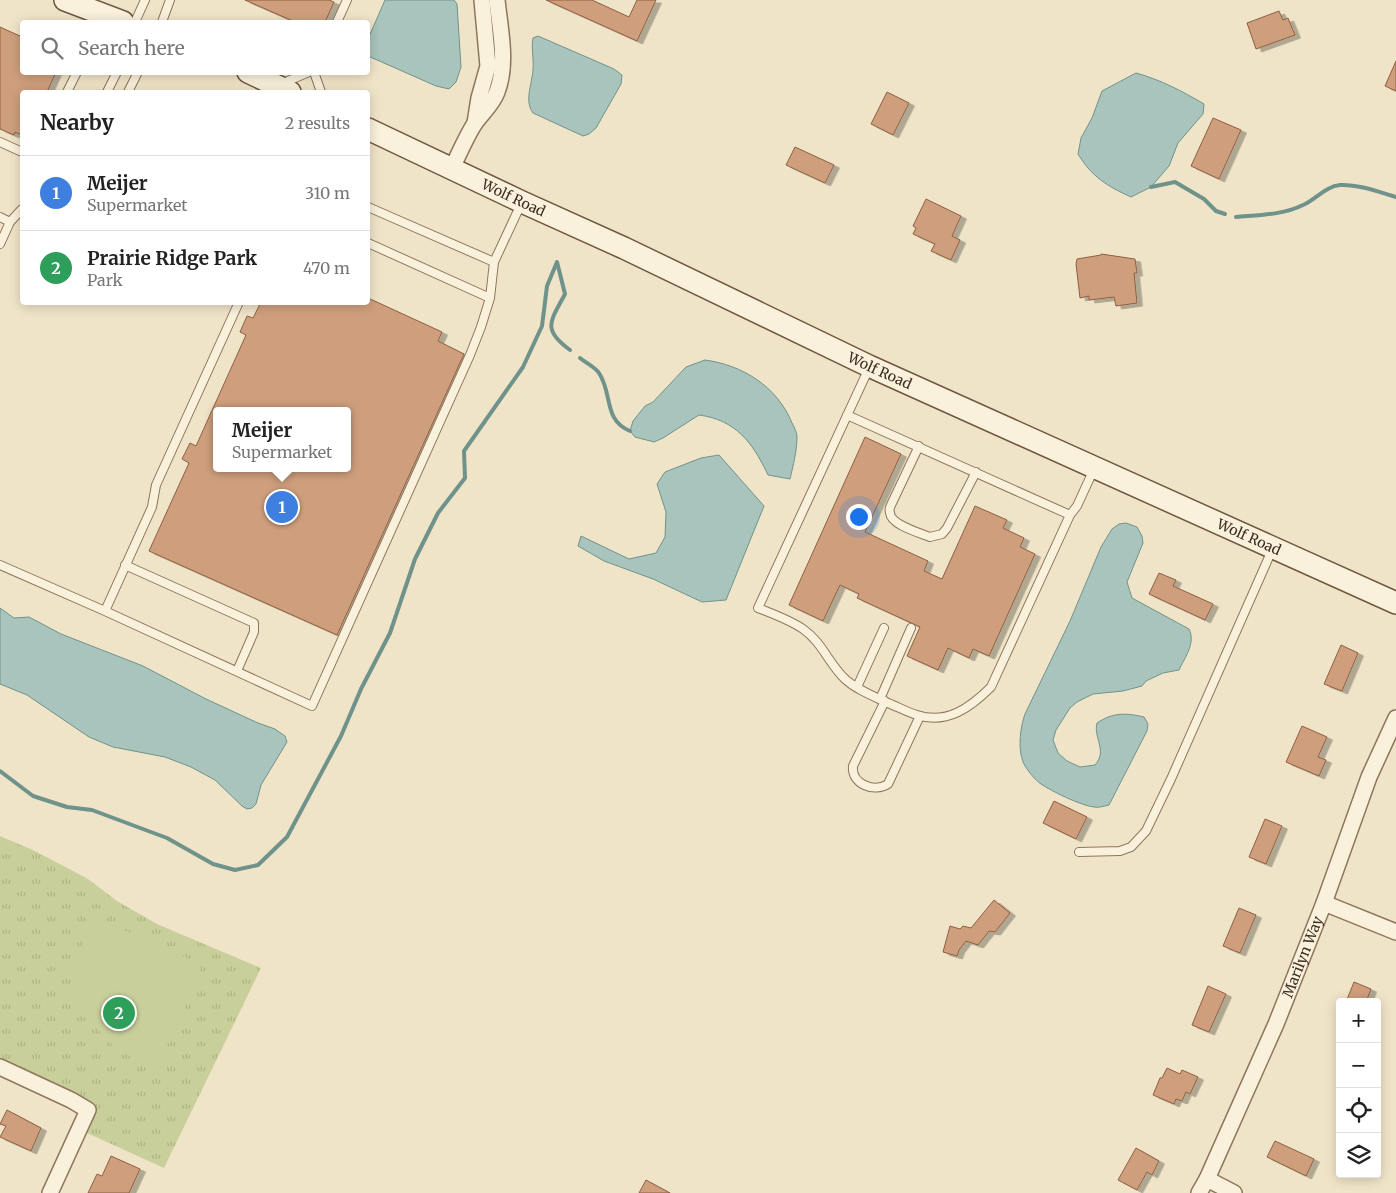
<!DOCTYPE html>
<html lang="en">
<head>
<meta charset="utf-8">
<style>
	:root { --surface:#fff; --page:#f6f6f6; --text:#222; --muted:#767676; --line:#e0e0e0; --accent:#ea580c }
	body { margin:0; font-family:Merriweather,serif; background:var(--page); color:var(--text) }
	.controls { position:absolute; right:15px; bottom:15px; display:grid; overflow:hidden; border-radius:5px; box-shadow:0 2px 12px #0003 }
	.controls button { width:45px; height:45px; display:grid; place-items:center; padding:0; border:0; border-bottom:1px solid var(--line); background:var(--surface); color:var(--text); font:25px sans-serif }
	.you { position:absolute; left:858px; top:516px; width:18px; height:18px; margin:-12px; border:4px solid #fff; border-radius:50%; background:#1a73e8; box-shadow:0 0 0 8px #1a73e833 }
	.badge { display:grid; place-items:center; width:32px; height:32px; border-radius:50%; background:var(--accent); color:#fff; font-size:16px; font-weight:700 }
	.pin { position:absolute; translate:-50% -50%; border:2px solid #fff; box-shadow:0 1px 5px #0006 }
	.popup { position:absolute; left:213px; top:407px; width:138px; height:65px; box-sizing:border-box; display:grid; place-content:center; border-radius:5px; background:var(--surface); filter:drop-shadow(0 1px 4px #0005); font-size:16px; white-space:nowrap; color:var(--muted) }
	.popup b { font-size:19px; color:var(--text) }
	.popup::after { content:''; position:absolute; left:50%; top:100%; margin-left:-10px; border:10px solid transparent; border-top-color:var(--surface) }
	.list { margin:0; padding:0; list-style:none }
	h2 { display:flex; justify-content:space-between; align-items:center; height:65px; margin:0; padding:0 20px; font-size:21px }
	h2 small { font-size:16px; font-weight:400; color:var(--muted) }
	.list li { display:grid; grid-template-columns:32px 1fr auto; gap:15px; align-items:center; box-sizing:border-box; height:75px; padding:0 20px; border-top:1px solid var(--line) }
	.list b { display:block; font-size:19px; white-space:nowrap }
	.list p { margin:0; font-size:16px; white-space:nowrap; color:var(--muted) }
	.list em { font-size:16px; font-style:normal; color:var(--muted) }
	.icon { flex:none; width:28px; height:28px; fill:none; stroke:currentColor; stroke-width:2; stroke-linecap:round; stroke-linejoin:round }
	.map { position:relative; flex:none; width:1396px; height:1193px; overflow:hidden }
	.search { position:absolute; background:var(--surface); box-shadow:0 2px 12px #0003; left:20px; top:20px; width:350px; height:55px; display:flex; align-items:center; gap:12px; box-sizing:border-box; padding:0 18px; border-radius:5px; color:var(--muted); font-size:19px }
	.panel { position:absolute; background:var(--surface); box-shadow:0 2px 12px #0003; left:20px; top:90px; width:350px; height:215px; border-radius:5px }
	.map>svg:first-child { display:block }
	.grass { fill:url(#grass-tufts) }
	.pitch { fill:#c9cf9b }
	.water { fill:#a9c4bc; stroke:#6f938a }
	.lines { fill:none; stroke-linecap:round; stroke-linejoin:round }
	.stream { stroke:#6f938a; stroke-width:4 }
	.building { fill:#cf9f7d; stroke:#8d5f41; fill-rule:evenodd; filter:url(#shadow) }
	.lane-casing { stroke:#8d765c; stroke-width:10 }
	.street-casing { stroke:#8d765c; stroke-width:18 }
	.secondary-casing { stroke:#6f573f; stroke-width:24 }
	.lane { stroke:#faf1dc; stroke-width:8 }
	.street { stroke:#faf1dc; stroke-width:15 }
	.secondary { stroke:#faf1dc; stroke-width:21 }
	.labels { text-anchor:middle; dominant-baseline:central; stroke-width:4; stroke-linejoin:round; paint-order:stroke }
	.street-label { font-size:14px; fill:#3d2e20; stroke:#f7eed8 }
</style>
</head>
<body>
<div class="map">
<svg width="1396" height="1193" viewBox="0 0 1396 1193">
	<defs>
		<pattern id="grass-tufts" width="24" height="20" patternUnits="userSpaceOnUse" patternTransform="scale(1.25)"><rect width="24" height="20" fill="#c9cf9b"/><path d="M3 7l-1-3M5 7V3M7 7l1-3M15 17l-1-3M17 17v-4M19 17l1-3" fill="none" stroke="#aeb285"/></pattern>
		<filter id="shadow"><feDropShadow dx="5.5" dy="3" stdDeviation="0" flood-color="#0004"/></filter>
	</defs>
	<rect width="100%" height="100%" fill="#f0e4c8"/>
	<path class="grass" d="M0,836L35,851L88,879L117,901L157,924L261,968L164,1168L87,1133L97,1111L94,1103L0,1059Z"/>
	<path class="pitch" d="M93,916L196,962L201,974L155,1070L116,1049L79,1008L74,972Z"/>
	<path class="water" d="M385,0H454L457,4L461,67L456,82L449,89L436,86L368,56V39Z
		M538,36L614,69L622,75L621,84L596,128L589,134L583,136L533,113C524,101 532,84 533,70C534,59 531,49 533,38Z
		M1136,73C1161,80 1182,91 1204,104L1203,114L1178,143L1169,166L1151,187L1131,197C1107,186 1092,177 1078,154L1081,138L1092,118L1102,91Z
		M705,360C742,365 777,386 792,423C794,427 797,432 797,437C797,451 793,466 790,479L768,475C753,443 736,420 699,415L663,438L654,442L635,437L630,431L633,421L645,406L653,402L686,367Z
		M719,455L764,506L726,600L702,602L653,579L604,561L578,546L581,536L629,559L656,553L665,537L666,512L657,484L665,472L701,458Z
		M1126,523L1137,527L1142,536L1143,543L1127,582L1132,598L1189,629C1196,643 1185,657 1179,670L1163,673L1146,681L1142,686L1123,691L1093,694L1077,702L1070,708L1056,730L1053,740L1058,753L1067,761L1080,767L1095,765C1108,750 1093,738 1097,723C1113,712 1127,713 1144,717L1148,724L1147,731L1109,805C1105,806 1098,808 1094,807C1082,806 1051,791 1041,784C1035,780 1029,772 1025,766C1017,752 1020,728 1025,714L1070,621L1101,547L1112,529L1119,524Z
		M0,608L14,618L29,617L61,634L143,666L206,699L258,723L275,729L285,736L287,742L261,785L256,804L252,808L247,809L242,806L215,780L191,767L165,757L113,747L89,737L27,695L0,684Z"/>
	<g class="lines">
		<path class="stream" d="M1151,187L1175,182L1204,199L1216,211L1225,214
			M1236,217C1258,215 1283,215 1303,205C1315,200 1326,186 1340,185C1358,184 1379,192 1396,197
			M557,262L565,294C551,321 541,329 570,350
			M580,358C586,363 595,367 599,373C613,394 603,420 630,431
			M0,771L33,796L67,807L92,810L167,838L213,864L235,870L258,865L287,837L341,736L361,689L390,633L415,559L438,513L465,478L464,451L523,367L542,326L547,286L557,262"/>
	</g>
	<path class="building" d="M245,0H329L334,2L325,22H295Z
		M546,0H592L629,17L637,0H656L637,41Z
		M1279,11L1283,20L1288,18L1295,35L1256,49L1247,23Z
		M0,27L22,37V72H56L47,92H22V135L15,132L14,135L0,129Z
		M1396,61V91L1385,86Z
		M887,92L909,103L893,135L871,124Z
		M1213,118L1241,130L1219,179L1191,166Z
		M795,147L834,165L825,183L786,165Z
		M926,199L961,216L952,236L960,240L951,260L931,251L935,244L913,234L916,228L913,226Z
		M1101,254L1135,259L1137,273H1134L1137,303L1116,306L1114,297L1089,300V296L1080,298L1076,264L1077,259L1101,255Z
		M368,298L442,332L438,341L464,354L337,635L149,551L189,463L182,459L190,443L196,446L246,335L240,332L247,316L253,318L261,302H368ZM217,411H347V468H217Z
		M865,437L901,454L865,532L928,561L924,571L942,579L975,506L1007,520L1003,528L1024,538L1020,547L1035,554L989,656L973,649L969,658L948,648L938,670L907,656L920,627L857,598L859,594L840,585L823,621L789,605Z
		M1159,573L1176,580L1173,586L1213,604L1205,620L1149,594Z
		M1341,645L1358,653L1342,691L1324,684Z
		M1302,726L1327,737L1318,757L1326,760L1319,776L1286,762Z
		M1054,801L1087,817L1076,839L1043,823Z
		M1265,819L1282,826L1266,864L1249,857Z
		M994,900L1010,913L995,932L989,931L978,945L966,941L959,950L957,956L943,952L950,926L960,929L963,926L971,928Z
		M1239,908L1256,915L1240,953L1223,946Z
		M1354,982L1371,989L1366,1002H1346Z
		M1208,986L1226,994L1209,1032L1192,1025Z
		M1167,1068L1180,1074L1182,1070L1198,1077L1190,1094L1186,1092L1182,1101L1176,1099L1174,1104L1153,1095L1160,1078H1162Z
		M7,1110L41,1128L31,1151L0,1137L6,1126L0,1124Z
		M1275,1141L1314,1159L1306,1176L1267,1157Z
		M1136,1148L1159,1161L1152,1175L1147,1172L1137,1190L1118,1180Z
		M111,1156L140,1169L129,1193H88L97,1174L102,1176Z
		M646,1180L670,1193H639Z"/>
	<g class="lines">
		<defs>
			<path id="lane" d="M135,22L145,0
				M162,22L170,0
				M337,22L347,0
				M314,72L321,92
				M282,86L288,81L309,72
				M67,92L77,72
				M107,92L117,72
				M128,92L138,72
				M0,142L22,152
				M368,207L494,262L521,204
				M0,217L10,222L22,209
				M368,243L490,298
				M0,244L10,222
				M869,368L758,608C773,614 790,620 803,629C822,642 829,664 845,679C857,690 873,696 888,703C898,707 907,712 917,715C947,725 971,707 991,687L1070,515L1077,506L1094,469
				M847,415L1070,515
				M919,446L891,505C890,507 889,510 890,513C891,525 920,533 930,537L942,534L947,528L976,472
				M0,565L105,611L312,706L470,355L481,327L490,298L494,262
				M125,565L254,623V632L237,671
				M105,611L152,507L156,485L239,302
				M857,687L884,628
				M880,699L911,628
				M885,701L853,766C851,784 874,793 888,784L920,716
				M1079,852L1120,851L1131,847L1146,831L1171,779L1272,550"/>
			<g id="street">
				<path d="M475,123L479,98L488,66L482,0"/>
				<path d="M452,168C459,154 466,137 475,123C482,113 492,105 497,92C508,63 500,30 497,0"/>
				<path d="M1324,903L1396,932"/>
				<path d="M0,1067L71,1100L88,1110L50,1193"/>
				<path d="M1207,1179L1234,1193"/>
				<path id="s1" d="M1199,1193L1207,1179L1276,1024L1324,903L1369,777L1396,718"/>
			</g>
			<g id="secondary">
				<path d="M65,0L123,22"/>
				<path d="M248,72L290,92"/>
				<path id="s2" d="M368,129L522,202L624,248L869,366L1396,603"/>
			</g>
		</defs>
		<use href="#lane" class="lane-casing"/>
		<use href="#street" class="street-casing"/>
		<use href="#secondary" class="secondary-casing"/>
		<use href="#lane" class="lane"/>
		<use href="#street" class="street"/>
		<use href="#secondary" class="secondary"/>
	</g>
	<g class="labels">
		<g class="street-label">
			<text stroke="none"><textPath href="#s2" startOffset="161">Wolf Road</textPath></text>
			<text stroke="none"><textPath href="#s2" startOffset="566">Wolf Road</textPath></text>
			<text stroke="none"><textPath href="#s2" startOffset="971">Wolf Road</textPath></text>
			<text stroke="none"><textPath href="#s1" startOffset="258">Marilyn Way</textPath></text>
		</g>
	</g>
</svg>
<div class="controls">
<button>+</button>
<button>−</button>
<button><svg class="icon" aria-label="locate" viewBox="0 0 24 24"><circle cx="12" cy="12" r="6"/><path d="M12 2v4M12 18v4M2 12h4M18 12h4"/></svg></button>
<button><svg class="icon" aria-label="layers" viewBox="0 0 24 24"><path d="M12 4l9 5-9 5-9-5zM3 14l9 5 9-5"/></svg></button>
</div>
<div class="you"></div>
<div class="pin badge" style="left:282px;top:507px;background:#3f7fe0">1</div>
<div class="popup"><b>Meijer</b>Supermarket</div>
<div class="pin badge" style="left:119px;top:1013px;background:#2e9e5b">2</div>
<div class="search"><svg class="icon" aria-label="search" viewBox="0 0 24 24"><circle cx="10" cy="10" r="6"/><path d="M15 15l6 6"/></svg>Search here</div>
<section class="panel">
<h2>Nearby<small>2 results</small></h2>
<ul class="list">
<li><span class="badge" style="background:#3f7fe0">1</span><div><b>Meijer</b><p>Supermarket</p></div><em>310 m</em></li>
<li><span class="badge" style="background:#2e9e5b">2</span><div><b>Prairie Ridge Park</b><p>Park</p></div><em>470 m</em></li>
</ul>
</section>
</div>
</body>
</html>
